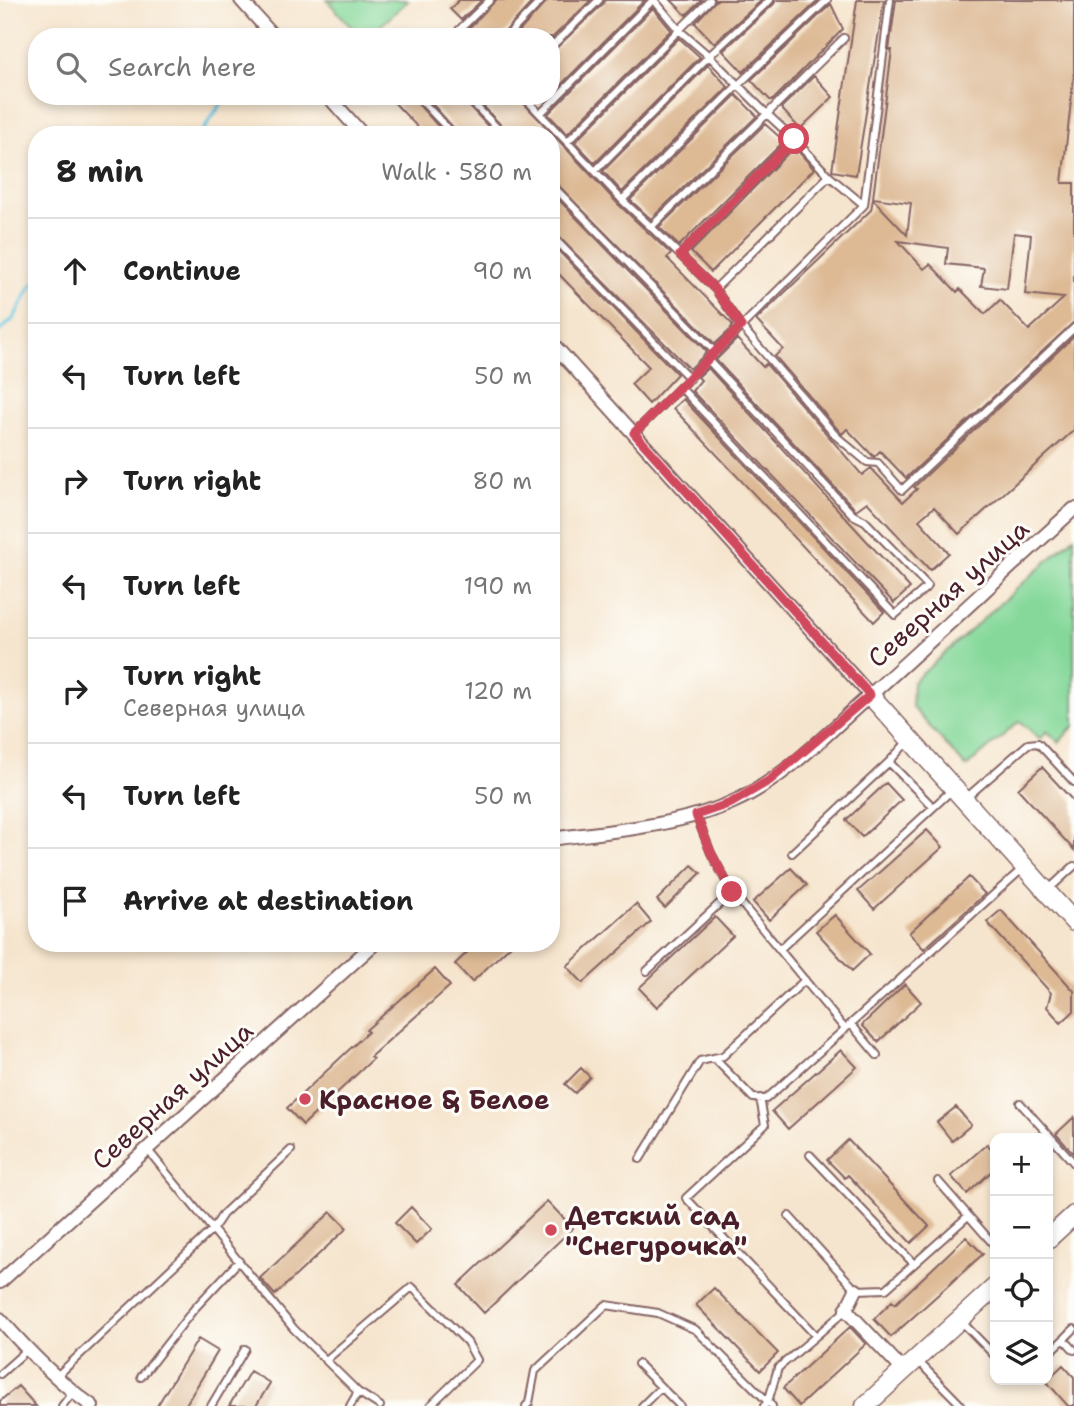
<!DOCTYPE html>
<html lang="en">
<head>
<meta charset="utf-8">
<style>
	:root { --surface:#fff; --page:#f6f6f6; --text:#222; --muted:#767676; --line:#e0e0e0 }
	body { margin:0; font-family:"Shantell Sans",sans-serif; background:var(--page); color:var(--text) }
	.controls { position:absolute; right:21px; bottom:21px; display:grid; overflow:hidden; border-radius:14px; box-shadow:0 4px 10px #0003 }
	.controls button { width:63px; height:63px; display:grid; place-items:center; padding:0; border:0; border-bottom:2px solid var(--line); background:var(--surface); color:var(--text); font:35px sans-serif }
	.stop { position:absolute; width:21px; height:21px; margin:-16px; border:5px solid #d1495b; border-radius:50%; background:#fff }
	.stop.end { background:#d1495b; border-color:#fff; box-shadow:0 2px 7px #0008 }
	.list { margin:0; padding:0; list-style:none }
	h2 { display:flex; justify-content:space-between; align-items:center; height:91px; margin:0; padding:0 28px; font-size:30px }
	h2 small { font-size:23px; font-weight:400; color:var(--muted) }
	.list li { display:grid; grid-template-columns:46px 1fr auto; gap:21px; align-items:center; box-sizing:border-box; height:105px; padding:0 28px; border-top:2px solid var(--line) }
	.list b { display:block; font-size:26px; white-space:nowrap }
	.list p { margin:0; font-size:23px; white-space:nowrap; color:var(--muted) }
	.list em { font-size:23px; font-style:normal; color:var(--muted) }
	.icon { flex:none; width:38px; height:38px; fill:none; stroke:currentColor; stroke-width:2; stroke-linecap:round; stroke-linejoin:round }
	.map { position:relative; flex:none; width:1074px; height:1406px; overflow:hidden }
	.search { position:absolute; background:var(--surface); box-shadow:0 4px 10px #0003; left:28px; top:28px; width:532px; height:77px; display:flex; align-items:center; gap:18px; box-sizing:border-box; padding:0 24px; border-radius:28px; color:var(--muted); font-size:26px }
	.panel { position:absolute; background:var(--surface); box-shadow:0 4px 10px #0003; left:28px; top:126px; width:532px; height:826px; border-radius:28px }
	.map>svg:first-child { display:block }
	.green { fill:#85d89a; stroke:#687c62; stroke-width:2 }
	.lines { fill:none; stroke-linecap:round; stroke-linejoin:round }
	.stream { stroke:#64c7e2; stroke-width:3.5 }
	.building { fill:#ddb994; fill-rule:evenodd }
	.lane-casing { stroke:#866464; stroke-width:10 }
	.street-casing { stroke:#866464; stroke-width:16 }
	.secondary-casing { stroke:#866464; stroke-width:21 }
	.lane { stroke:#fff; stroke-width:6 }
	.street { stroke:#fff; stroke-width:12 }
	.secondary { stroke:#fff; stroke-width:18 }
	.route { stroke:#d1495b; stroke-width:9 }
	.poi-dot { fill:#d1495b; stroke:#fdfcf7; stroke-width:2.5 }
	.labels { text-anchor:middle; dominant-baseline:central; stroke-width:6; stroke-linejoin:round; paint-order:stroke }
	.street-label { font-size:26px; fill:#4a1f2b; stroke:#fdfcf7 }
	.poi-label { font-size:26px; font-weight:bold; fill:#4a1f2b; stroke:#fdfcf7; text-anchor:start }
</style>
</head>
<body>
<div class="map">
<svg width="1074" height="1406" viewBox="0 0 1074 1406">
	<rect width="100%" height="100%" fill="#fdfcf7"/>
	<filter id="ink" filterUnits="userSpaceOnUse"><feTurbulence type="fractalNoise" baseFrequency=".0143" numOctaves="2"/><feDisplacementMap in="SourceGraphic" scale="14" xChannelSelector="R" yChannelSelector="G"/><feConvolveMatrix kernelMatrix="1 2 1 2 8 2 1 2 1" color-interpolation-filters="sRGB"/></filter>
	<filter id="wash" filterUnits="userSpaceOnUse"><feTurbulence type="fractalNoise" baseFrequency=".00686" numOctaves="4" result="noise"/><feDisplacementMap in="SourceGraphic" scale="28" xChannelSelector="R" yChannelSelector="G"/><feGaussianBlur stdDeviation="1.57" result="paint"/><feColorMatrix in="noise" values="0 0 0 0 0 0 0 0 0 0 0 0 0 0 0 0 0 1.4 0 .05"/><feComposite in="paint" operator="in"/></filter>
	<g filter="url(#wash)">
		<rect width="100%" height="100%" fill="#f6e5ce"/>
		<path class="green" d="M327,0H409L368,37H360Z
			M1074,537V726L1059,742L1047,731L1040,739L1020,721L966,767L912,707L913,682Z"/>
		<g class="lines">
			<path class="stream" d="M200,135L226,96
				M0,331L14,318L30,288L37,281"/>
		</g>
		<g id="blocks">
			<path class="building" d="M459,0H482L461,20L450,9Z
				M496,0H534L500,37H478L469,28Z
				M548,0H591L551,39V37H514Z
				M605,0H645L551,95V53L603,4Z
				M671,0H702L686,15Z
				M716,0H762L714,43L695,23Z
				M776,0H819L743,72L723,51L774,4Z
				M857,0H884L856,175L832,171Z
				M896,0H1074V74L1062,183H1074V322L906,478L880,451L874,457L847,429L842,434L840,432L775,356L783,349L756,320L871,210L873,199L907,235L911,203L873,198L892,50H889ZM1014,233L1031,235L1025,294L1064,298L1029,330L1000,300L985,314L960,289L957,292L930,264L924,269L898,241L948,248L946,264L984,268L981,286L1007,289Z
				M831,4L843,29L773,100H770L751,80Z
				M653,8L671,30L567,134L548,114Z
				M679,38L700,57L595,163L575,142Z
				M708,65L728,87L622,192L603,171Z
				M814,76L833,97L800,129L781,108Z
				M736,95L757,116L651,219L630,200Z
				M388,96H411L446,135H425Z
				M425,96H460L496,135H460Z
				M474,96H517L618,204L671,254L667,258L733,325L729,331L715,344L551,178V135H510Z
				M765,124L784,141L679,246L659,227Z
				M792,149L796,153L798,151L814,169L711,272L691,252Z
				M551,192L707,352L690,369L551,229Z
				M551,243L677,374L649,404L631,384L649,367L551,266Z
				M1074,336V430L959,534L934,507L919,520L949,553L930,570L867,502L856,510L716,360L737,339L763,367L766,364L862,475L871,468L903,502L917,489L914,487Z
				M708,368L910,588L894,603L692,391L701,380L698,377Z
				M683,399L884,612L874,622L673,408Z
				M1042,767L1074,802V850L1018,789Z
				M886,783L902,800L862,837L846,820Z
				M927,830L943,847L874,909L858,891Z
				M692,865L701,873L665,908L657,900Z
				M791,868L807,885L769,920L753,902Z
				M969,877L985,894L924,949L909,933Z
				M636,904L651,922L583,983L567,966Z
				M1001,910L1074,991V1011L1061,1023L1047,1007L1051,993L987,922Z
				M835,915L870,954L852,971L816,931Z
				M715,917L733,936L657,1007L639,988Z
				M477,943H513L472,982L455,964Z
				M435,969L450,986L370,1057L373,1059L303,1125L287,1108L368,1032L366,1030Z
				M905,984L921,1002L878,1042L862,1025Z
				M841,1050L857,1067L788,1129L772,1111Z
				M581,1068L590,1077L575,1093L565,1084Z
				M956,1107L971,1125L952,1141L937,1122Z
				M1074,1117V1154L1056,1134Z
				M848,1140L929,1226L911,1243L848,1175L845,1178L827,1160Z
				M987,1144L995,1153V1168L967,1194L951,1176Z
				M547,1201L573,1228L484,1313L458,1285Z
				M411,1207L432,1229L416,1244L395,1223Z
				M331,1212L347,1228L275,1295L260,1278Z
				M966,1237L983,1254L891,1337L874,1319L892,1301L895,1304Z
				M714,1288L778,1353L760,1371L696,1305Z
				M850,1327L866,1344L799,1406L783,1388Z
				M198,1339L218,1351L185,1406H157Z
				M1063,1365L1074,1377V1406H1068L1046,1381Z
				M250,1371L270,1383L256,1406H229Z
				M18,1386L36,1406H0V1401Z"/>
		</g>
	</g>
	<g filter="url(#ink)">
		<use href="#blocks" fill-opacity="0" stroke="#866464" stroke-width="2"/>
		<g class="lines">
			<defs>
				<path id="lane" d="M710,0L679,30L709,56L770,0
					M827,0L738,85L767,114L844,38
					M465,37L459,30L490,0
					M506,37L542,0
					M551,47L599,0
					M417,96L454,135
					M466,96L504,135
					M523,96L540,114L653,0
					M540,114L567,142
					M794,139L829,176
					M595,171L622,200
					M551,184L716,353
					M864,205L890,0
					M651,227L680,255
					M551,235L690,379
					M715,289L741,326L836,436L867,462L878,463L902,490L1074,328
					M681,388L895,615L928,586L865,521L853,515L708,360
					M634,433L864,205L829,176L715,289L680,255L794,139L767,114L651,227L622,200L738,85L709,56L595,171L567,142L679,30L654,0
					M889,762L933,807
					M966,798L1028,744L1038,743L1074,782
					M696,815L711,853L732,892L845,1029L1022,869
					M792,853L889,762L908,741
					M1048,890L1074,866
					M780,949L953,789
					M647,971L732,892
					M851,1024L877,1055
					M714,1058L753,1098L766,1099L845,1029
					M760,1098L765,1125L686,1198L816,1336L846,1310
					M1020,1103L1074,1163
					M147,1149L294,1329L358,1392L380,1406
					M810,1155L914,1264
					M640,1159L700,1061L723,1056L805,980
					M938,1181L995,1246
					M789,1216L856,1290L886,1289L968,1216
					M962,1322L995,1356
					M1074,1329L1064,1339L1074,1350
					M1048,1354L1064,1339
					M326,1360L412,1287L467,1342L477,1360L430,1406
					M917,1360L962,1406
					M638,1364L680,1406
					M0,1374L27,1350
					M56,1377L213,1229L223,1214L291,1150
					M141,1377L194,1309L239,1261
					M62,1406L73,1392
					M211,1406L245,1349
					M350,1406L358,1392
					M526,1406L529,1403L535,1371L606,1305L658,1313L696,1330L772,1406
					M642,1406L661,1387
					M764,1406L768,1402L778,1368L816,1336"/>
				<path id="street" d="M241,0L274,37
					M328,96L363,135
					M551,342L870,695
					M551,839C609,831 679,826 733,802C781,781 820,740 858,706C931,641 1002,574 1074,509
					M0,1282L375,943
					M856,1290L846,1310L903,1370
					M0,1319C28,1351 57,1381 92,1406"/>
				<path id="secondary" d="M870,695L1074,922
					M1048,1239L1074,1215
					M865,1406L995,1287"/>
			</defs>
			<use href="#lane" class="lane-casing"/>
			<use href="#street" class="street-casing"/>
			<use href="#secondary" class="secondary-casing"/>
			<use href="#lane" class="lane"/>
			<use href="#street" class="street"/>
			<use href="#secondary" class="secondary"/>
		</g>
	</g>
	<g class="lines" filter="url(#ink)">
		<path class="route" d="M732,892L711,853L696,815L731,803L770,780L870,695L634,433L741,326L715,289L680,255L794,139"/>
	</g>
	<g class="poi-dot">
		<circle cx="305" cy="1099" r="7"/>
		<circle cx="551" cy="1230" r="7"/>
	</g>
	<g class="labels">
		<g class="street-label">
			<text transform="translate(948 593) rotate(-42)">Северная улица</text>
			<text transform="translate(172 1095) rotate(-42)">Северная улица</text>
		</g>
		<g class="poi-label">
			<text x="319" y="1099">Красное &amp; Белое</text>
			<text x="565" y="1215">Детский сад<tspan x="565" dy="30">"Снегурочка"</tspan></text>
		</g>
	</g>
</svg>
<div class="controls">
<button>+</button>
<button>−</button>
<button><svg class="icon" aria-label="locate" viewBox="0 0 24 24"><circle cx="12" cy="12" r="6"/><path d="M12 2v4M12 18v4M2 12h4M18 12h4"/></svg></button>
<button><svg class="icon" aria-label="layers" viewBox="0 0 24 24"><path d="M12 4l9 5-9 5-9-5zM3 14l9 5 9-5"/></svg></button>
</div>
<div class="stop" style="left:794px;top:139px"></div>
<div class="stop end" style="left:732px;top:892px"></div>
<div class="search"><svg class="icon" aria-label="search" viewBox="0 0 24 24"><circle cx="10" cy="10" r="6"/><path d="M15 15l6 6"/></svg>Search here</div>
<section class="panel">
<h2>8 min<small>Walk · 580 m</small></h2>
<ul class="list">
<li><svg class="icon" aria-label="ahead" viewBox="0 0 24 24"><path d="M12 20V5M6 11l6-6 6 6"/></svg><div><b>Continue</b></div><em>90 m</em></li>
<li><svg class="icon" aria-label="left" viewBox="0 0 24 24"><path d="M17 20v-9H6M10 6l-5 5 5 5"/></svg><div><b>Turn left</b></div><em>50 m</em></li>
<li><svg class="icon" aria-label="right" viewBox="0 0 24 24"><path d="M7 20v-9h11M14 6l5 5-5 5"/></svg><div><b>Turn right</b></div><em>80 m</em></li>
<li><svg class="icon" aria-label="left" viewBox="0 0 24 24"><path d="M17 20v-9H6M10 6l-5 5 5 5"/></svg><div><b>Turn left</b></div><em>190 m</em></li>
<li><svg class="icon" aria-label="right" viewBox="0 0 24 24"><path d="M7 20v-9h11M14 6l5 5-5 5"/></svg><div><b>Turn right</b><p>Северная улица</p></div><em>120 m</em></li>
<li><svg class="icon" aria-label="left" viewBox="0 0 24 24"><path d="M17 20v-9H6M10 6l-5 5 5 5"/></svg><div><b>Turn left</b></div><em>50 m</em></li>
<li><svg class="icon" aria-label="arrive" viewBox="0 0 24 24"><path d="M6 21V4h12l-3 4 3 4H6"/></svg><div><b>Arrive at destination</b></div></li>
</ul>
</section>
</div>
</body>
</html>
